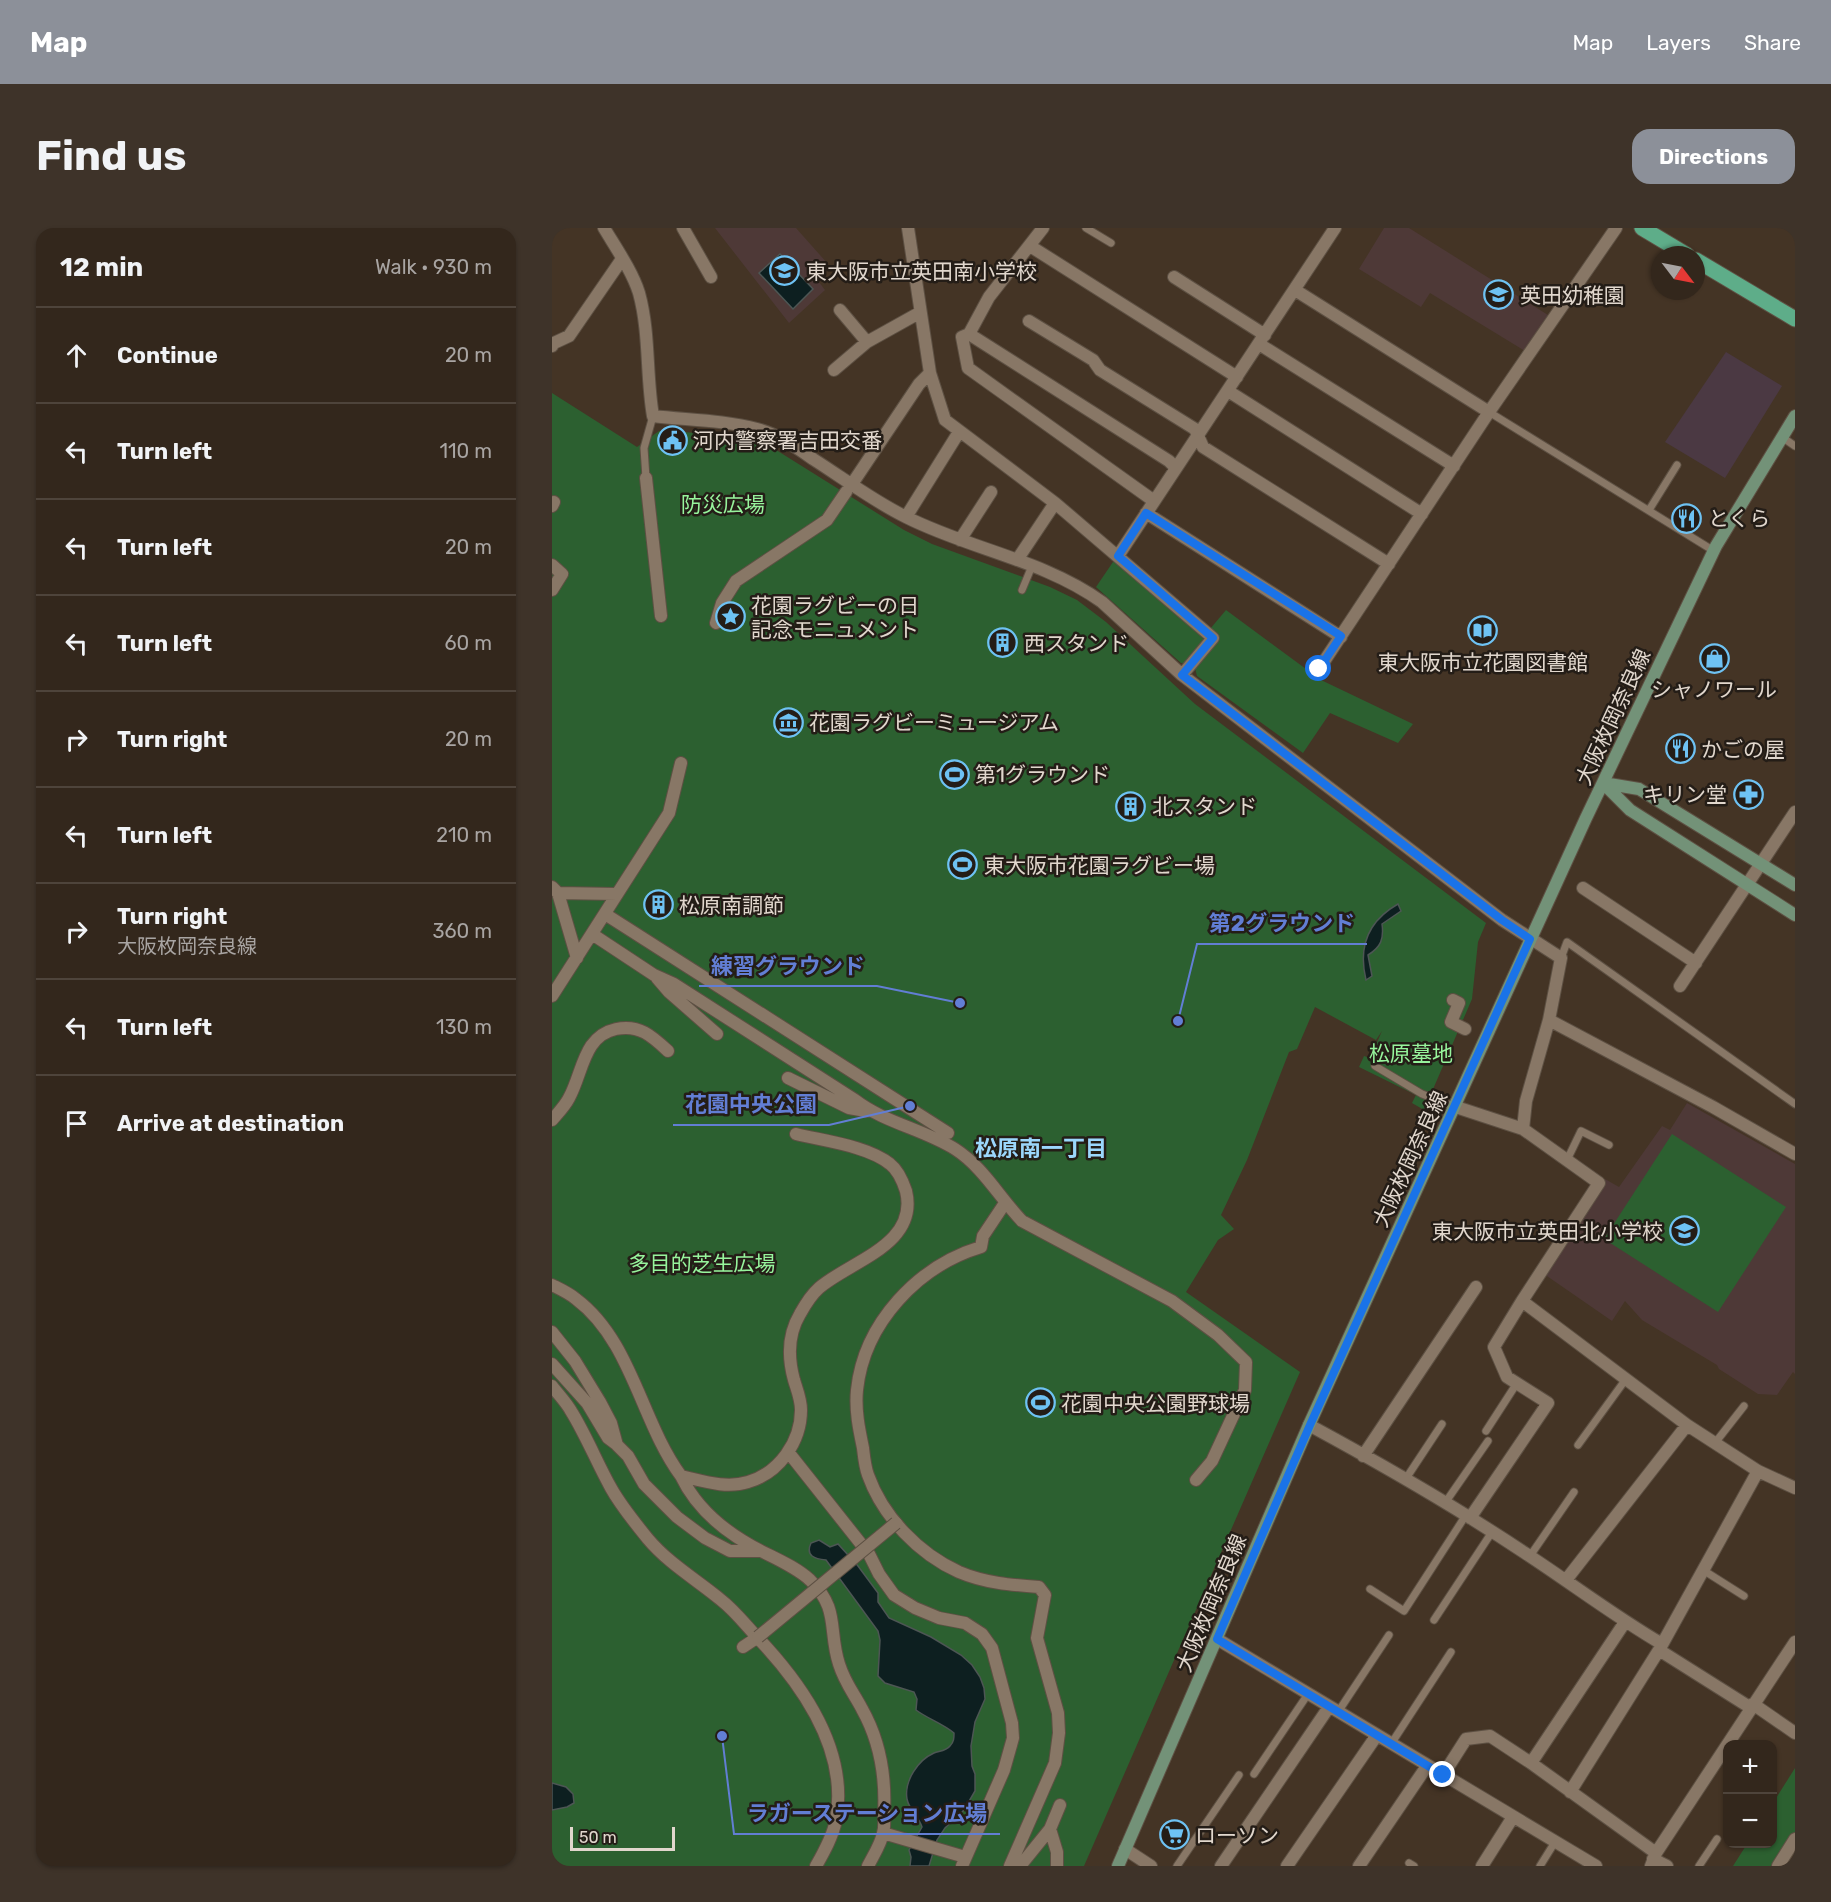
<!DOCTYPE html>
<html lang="en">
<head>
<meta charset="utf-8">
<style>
	:root { --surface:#33271c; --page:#3e3329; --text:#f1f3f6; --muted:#a9a5a3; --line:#4e443b; --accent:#8c9099 }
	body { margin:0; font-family:Rubik,"Noto Sans JP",sans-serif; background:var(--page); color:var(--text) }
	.controls { position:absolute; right:18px; bottom:18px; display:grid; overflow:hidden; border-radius:12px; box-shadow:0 2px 4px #0004 }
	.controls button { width:54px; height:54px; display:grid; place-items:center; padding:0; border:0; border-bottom:2px solid var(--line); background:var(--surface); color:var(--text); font:30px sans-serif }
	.compass { position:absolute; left:1099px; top:18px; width:54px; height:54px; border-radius:50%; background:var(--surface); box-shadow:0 2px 4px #0004; rotate:122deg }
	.scale { position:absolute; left:18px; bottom:15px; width:105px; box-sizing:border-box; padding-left:6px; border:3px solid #e1d7cd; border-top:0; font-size:16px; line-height:21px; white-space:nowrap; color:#e1d7cd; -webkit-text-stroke:4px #241d17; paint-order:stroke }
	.stop { position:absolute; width:18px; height:18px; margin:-14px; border:4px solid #1a73e8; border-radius:50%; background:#fff }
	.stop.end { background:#1a73e8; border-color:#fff; box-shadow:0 2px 6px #0008 }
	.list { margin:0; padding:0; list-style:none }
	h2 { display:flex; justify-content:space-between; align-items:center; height:78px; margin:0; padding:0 24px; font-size:26px }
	h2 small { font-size:20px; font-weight:400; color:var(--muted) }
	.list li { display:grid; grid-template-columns:39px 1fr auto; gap:18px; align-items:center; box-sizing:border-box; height:96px; padding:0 24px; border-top:2px solid var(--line) }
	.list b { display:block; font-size:22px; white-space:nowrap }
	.list p { margin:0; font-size:20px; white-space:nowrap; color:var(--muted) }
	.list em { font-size:20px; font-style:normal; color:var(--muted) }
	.icon { flex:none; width:33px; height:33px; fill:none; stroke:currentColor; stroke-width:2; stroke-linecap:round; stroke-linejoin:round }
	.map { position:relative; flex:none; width:1243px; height:1638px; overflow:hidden; border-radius:18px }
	header { display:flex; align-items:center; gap:36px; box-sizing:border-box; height:84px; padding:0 30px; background:var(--accent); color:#fff }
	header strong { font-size:28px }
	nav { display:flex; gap:33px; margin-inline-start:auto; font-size:21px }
	.intro { display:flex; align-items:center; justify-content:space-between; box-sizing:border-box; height:144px; padding:0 36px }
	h1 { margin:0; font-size:42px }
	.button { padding:15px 27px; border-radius:18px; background:var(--accent); color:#fff; font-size:21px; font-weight:700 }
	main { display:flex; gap:36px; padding:0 36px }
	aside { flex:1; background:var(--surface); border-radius:18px; box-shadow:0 2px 4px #0004 }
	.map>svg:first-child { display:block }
	.commercial { fill:#4b3943 }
	.education { fill:#4e3937 }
	.green { fill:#2c6030 }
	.water { fill:#0d1f20; stroke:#4d5654; stroke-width:1.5 }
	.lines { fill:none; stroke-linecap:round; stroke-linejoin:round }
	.lane-casing { stroke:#5d5043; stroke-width:9 }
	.street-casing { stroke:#5d5043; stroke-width:14 }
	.secondary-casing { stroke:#5d5043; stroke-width:14 }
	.primary-casing { stroke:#5d5043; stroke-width:17 }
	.lane { stroke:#876; stroke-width:7 }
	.street { stroke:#876; stroke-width:12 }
	.secondary { stroke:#739278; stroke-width:12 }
	.primary { stroke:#5ead89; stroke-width:15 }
	.street-bridge-casing { stroke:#5d5043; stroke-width:14; stroke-linecap:butt }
	.street-bridge { stroke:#876; stroke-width:12 }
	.route { stroke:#1a73e8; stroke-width:8 }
	.labels { text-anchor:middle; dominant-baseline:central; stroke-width:5; stroke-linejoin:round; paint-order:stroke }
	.poi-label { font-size:21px; fill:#e1d7cd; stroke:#241d17; text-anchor:start }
	.park-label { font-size:21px; fill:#97f49c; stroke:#241d17 }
	.street-label { font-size:21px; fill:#e1d7cd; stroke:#241d17 }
	.neighbourhood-label { font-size:22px; font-weight:bold; fill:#9bd7fc; stroke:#241d17 }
	.leader { fill:none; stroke:#627ed4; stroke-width:2 }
	.callout-dot { fill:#627ed4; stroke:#241d17; stroke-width:2 }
	.callout-label { font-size:22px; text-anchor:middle; font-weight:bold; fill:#627ed4; stroke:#241d17; stroke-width:5; stroke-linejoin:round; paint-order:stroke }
</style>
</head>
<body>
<header>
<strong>Map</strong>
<nav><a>Map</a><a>Layers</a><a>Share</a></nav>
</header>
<div class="intro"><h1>Find us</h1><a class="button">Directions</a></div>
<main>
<aside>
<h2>12 min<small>Walk · 930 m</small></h2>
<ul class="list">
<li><svg class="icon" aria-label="ahead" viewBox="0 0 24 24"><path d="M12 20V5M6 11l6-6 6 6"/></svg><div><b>Continue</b></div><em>20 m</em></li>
<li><svg class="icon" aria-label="left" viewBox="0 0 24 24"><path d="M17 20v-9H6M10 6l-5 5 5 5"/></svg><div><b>Turn left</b></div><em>110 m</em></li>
<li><svg class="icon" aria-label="left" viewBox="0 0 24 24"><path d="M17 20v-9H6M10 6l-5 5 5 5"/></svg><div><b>Turn left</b></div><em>20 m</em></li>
<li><svg class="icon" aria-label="left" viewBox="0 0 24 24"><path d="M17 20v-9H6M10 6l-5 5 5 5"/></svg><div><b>Turn left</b></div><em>60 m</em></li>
<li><svg class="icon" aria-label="right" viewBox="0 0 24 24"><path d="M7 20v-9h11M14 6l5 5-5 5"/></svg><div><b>Turn right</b></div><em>20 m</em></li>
<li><svg class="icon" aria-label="left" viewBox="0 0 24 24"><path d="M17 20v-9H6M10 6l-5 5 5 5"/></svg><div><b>Turn left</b></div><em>210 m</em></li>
<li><svg class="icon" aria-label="right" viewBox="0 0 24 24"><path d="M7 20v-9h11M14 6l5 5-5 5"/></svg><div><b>Turn right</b><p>大阪枚岡奈良線</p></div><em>360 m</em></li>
<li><svg class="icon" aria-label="left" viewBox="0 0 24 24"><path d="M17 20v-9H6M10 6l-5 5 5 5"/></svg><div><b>Turn left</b></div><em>130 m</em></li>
<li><svg class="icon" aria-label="arrive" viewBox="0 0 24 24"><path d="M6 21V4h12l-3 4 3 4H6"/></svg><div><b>Arrive at destination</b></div></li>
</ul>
</aside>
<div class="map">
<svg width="1243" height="1638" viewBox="0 0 1243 1638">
	<rect width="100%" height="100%" fill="#443425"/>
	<path class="commercial" d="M1174,124L1230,158L1173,250L1113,214Z"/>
	<path class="education" d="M163,0H244L276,36L264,50L273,62L237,95Z
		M832,0H857L996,87L973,123L878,65L869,79L807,41Z
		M1135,875L1243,936V1146L1241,1144L1225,1167L1206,1166L1167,1141L1165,1137L1090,1092L1073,1073L1060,1093L992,1046L1053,951L1067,959L1110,898L1118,902Z"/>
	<path class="green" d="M0,165L85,219L107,203C148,205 182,205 221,220L352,302L380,316L498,359L525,372L554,394L643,476L934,695L926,714L920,771L872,882L860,875L864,867L807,839L812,828L818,830L830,803L824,812L763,779L745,821L737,824L695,932L669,987L682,1001L666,1012L634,1064L748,1144L532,1638H0Z
		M563,331L651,409V416L635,435H629L544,359Z
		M674,382L769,452L861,496L846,515L778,485L751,525L645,448L643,440L668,410L658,401Z
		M1120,906L1234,979L1166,1084L1052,1011Z
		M1243,1540V1605L1222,1638H1181L1195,1616H1220L1221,1575Z"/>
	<path class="water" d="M228,26L261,61L241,81L207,45Z
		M846,676L849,683L830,696C832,711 829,719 816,727L820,748L814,752C806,719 816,693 846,676Z
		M267,1312L278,1319L286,1316L306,1338L326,1365V1374L337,1390L379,1409L409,1427L420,1437L428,1449L432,1460L433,1471L423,1494L419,1518L420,1538L423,1546V1563L412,1582L393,1600L385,1612L377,1638H358L359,1629L357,1622L370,1599C367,1589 357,1582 355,1571C352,1553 366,1532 382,1525C387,1523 394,1523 398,1518C402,1514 402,1510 402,1505C390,1495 376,1491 364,1482L365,1471L362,1464L333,1455L326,1448L328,1412L326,1403L274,1332C263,1331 253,1328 259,1315Z
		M0,1555L14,1559L21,1566L22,1575L15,1579L0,1582Z"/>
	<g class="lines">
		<defs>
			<path id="lane" d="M534,0L559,15
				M937,184L1162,323
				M1230,209L1243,218
				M94,250L92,220L101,188
				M1097,282L1125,237
				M470,362L480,338
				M1009,730L1015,714L1243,876
				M823,838L870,866L904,879
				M1015,932L1029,903L1057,917
				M934,1203L965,1155
				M1163,1215L1192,1178
				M1026,1217L1074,1151
				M853,1252L890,1196
				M893,1275L936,1213
				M978,1328L1022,1264
				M1151,1342L1192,1368
				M818,1361L852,1383L914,1287
				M882,1392L940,1304
				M786,1484L837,1407
				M839,1516L899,1424
				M702,1546L756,1466
				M857,1635L862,1638
				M625,1638L687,1547
				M988,1638L1003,1614
				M1147,1638L1165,1611"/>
			<path id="street" d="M52,0C64,20 80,43 87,65C98,105 94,148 101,188C135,192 172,192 205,201C225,206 244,219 261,231C291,250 321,273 354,289C417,321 492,332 550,374L630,447L950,692L1009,730L997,792L974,873L971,901L1047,955L970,1073L1135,1197L1206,1243L1243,1260
				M131,0L159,49
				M356,0L378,145L393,192L503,275L661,410L630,447
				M491,0L437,69L417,106L410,109L416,140L602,273
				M478,18L685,149
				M622,49L713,107
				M743,62L937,184
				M288,82L315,114
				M477,93L541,132L548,142L643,201L651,219L837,336
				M417,106L617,233L624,240
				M707,116L902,238
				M0,118L2,115L17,108L70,31
				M282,142L315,114L367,85
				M676,163L870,286
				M94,250L109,388
				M300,256L367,156L378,145
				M0,278L2,274
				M594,285L789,409
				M354,289L407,204
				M408,312L439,264
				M566,328L783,0
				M465,332L503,275
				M0,337L10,346L0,362
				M164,395L170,375L184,353L275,292L294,264
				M767,441L937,184L1064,0
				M0,659L6,665L25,730
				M1031,660L1144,735
				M6,665L65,666
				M53,686L396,905
				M40,706L102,747L122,756L303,872C333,895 371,901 403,921C431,939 447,969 470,993L620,1073L666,1107L694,1134L693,1162L660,1233L644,1252
				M105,750L117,764L165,806
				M1128,758L1243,584
				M0,768L117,585L129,535
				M901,772L907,775L899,794L913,801
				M997,792L1161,879L1243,926
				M236,850L297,880L314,883
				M904,879L971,901
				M0,892C6,885 13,878 17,870C31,845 31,808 64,801C87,796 100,808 116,823
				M453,975L431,1008L429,1019C366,1038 312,1095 305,1162C303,1182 307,1201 311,1220C312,1229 313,1239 316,1247C331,1289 367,1326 407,1344C433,1355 459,1357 487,1359L493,1367L485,1410L506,1485L507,1505L503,1535L458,1638
				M0,1057C8,1061 17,1065 24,1071C80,1113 89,1194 129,1248C151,1253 174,1261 196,1254C227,1245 249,1214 249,1182C249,1171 245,1162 242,1152C236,1130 236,1106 248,1086C253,1077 259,1067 267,1060C298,1033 367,1017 354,963C351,954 346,942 338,936C316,918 272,913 244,906
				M0,1104L23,1133L48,1174L59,1195L65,1217L76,1228L92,1256L125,1289L153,1310L178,1323H207
				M0,1136L35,1175L56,1210L64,1216
				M0,1158C6,1166 14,1174 19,1183C34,1207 45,1235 59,1260C69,1278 83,1295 96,1311C116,1335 145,1352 169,1372C182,1382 193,1396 204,1408C250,1456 297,1522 284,1592C281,1608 272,1624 264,1638
				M757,1197C831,1237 904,1279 973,1325C1019,1355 1062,1388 1110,1416
				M237,1225L317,1326L327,1346L342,1367L363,1380L387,1390L413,1395L430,1406L440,1420L460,1495L461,1510L452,1542L410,1638
				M811,1228L924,1059
				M129,1248C146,1284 177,1307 211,1324C227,1332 245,1340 258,1352C288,1381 276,1402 287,1436C293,1455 301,1464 310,1481C328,1513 334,1549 332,1586C332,1592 333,1599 331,1605C329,1616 321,1628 316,1638
				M918,1290L996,1175L955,1149L942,1119L970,1073
				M1014,1352L1135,1197
				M665,1411L1044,1638
				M191,1419L206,1409
				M1107,1422L1199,1480
				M1201,1476L1243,1505
				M979,1535L1104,1625
				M891,1547L914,1511L938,1508L979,1535L1073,1394
				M1018,1564L1107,1422L1206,1243
				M498,1601L508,1577
				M331,1605L413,1629
				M573,1621L599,1638
				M1101,1631L1115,1638
				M468,1638L498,1601L505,1624V1638
				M669,1638L777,1479
				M735,1638L825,1507
				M807,1638L875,1538
				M930,1638L961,1589
				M1099,1638L1104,1625L1243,1414
				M1226,1638L1243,1611"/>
			<path id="secondary" d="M1051,555L1078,582L1243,687
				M1051,555L1087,561L1243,657
				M566,1638L757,1197L1034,590L1164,318L1243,188"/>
			<path id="primary" d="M1090,0L1135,27
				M1144,32L1243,91"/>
		</defs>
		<use href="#lane" class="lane-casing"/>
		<use href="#street" class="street-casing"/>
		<use href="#secondary" class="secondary-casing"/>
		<use href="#primary" class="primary-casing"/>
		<use href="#lane" class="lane"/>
		<use href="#street" class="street"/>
		<use href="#secondary" class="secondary"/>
		<use href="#primary" class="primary"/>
		<defs>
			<path id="street-bridge" d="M206,1409L344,1295"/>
		</defs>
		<use href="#street-bridge" class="street-bridge-casing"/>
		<use href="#street-bridge" class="street-bridge"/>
	</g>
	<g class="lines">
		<path class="route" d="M767,441L789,408L594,285L566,328L661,410L630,447L950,692L978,711L758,1197L665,1411L891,1547"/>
	</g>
	<defs>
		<symbol id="school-ring" viewBox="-11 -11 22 22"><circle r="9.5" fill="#241d17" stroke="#6ec2f3" stroke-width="1.5"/><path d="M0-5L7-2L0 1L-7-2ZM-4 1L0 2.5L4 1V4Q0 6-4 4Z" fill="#6ec2f3"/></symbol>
		<symbol id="civic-ring" viewBox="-11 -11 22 22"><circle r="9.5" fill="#241d17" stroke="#6ec2f3" stroke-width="1.5"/><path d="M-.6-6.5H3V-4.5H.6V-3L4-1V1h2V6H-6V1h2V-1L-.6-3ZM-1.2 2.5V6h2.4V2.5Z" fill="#6ec2f3"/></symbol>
		<symbol id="restaurant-ring" viewBox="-11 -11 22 22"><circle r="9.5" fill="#241d17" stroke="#6ec2f3" stroke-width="1.5"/><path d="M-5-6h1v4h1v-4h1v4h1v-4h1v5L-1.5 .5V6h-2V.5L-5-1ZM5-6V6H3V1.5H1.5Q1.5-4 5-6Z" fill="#6ec2f3"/></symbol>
		<symbol id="sight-ring" viewBox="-11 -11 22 22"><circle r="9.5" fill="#241d17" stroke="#6ec2f3" stroke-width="1.5"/><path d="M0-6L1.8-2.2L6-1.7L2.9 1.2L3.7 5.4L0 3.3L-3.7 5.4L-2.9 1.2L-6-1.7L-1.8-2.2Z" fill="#6ec2f3"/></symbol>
		<symbol id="library-ring" viewBox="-11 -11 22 22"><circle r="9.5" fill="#241d17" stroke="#6ec2f3" stroke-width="1.5"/><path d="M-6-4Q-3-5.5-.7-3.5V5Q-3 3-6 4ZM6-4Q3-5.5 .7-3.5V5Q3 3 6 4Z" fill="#6ec2f3"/></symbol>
		<symbol id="building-ring" viewBox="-11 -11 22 22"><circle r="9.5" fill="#241d17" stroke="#6ec2f3" stroke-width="1.5"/><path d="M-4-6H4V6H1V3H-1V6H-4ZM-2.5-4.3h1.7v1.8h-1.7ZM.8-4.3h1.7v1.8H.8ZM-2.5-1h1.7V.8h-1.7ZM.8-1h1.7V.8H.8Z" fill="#6ec2f3"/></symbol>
		<symbol id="shop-ring" viewBox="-11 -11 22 22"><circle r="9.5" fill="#241d17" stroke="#6ec2f3" stroke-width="1.5"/><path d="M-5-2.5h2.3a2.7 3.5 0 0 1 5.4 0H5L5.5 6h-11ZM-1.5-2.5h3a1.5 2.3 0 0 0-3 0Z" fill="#6ec2f3"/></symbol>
		<symbol id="museum-ring" viewBox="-11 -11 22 22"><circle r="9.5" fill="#241d17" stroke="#6ec2f3" stroke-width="1.5"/><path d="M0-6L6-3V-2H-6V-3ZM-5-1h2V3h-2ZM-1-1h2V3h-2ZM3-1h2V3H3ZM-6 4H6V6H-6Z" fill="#6ec2f3"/></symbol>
		<symbol id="stadium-ring" viewBox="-11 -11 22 22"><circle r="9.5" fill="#241d17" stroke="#6ec2f3" stroke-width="1.5"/><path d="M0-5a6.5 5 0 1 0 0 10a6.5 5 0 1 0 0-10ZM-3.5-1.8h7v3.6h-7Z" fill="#6ec2f3"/></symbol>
		<symbol id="pharmacy-ring" viewBox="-11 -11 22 22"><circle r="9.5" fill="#241d17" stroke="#6ec2f3" stroke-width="1.5"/><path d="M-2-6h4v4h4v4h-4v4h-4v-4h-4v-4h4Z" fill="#6ec2f3"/></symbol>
		<symbol id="supermarket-ring" viewBox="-11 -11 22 22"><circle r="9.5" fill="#241d17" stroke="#6ec2f3" stroke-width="1.5"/><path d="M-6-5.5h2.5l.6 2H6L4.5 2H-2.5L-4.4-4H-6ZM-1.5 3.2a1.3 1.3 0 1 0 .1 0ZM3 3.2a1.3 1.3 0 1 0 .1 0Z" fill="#6ec2f3"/></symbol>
	</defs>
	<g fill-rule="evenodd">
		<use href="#school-ring" x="216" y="26" width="33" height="33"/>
		<use href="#school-ring" x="930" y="50" width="33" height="33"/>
		<use href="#civic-ring" x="104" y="196" width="33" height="33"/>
		<use href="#restaurant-ring" x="1118" y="274" width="33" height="33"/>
		<use href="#sight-ring" x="162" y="372" width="33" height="33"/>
		<use href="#library-ring" x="914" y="386" width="33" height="33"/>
		<use href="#building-ring" x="434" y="398" width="33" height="33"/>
		<use href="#shop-ring" x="1146" y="414" width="33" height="33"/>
		<use href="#museum-ring" x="220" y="478" width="33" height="33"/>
		<use href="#restaurant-ring" x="1112" y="504" width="33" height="33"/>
		<use href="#stadium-ring" x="386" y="530" width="33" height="33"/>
		<use href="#pharmacy-ring" x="1180" y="550" width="33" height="33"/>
		<use href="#building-ring" x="562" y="562" width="33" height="33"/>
		<use href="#stadium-ring" x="394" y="620" width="33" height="33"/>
		<use href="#building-ring" x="90" y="660" width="33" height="33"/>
		<use href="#school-ring" x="1116" y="986" width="33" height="33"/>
		<use href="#stadium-ring" x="472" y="1158" width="33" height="33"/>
		<use href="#supermarket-ring" x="606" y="1590" width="33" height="33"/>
	</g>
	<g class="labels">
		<g class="poi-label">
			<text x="254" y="43">東大阪市立英田南小学校</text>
			<text x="968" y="67">英田幼稚園</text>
			<text x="141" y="212">河内警察署吉田交番</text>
			<text x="1156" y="290">とくら</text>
			<text x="199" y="377">花園ラグビーの日<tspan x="199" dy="24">記念モニュメント</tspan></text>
			<text x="472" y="415">西スタンド</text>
			<text x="931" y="434" text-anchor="middle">東大阪市立花園図書館</text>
			<text x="1162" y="461" text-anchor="middle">シャノワール</text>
			<text x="257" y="494">花園ラグビーミュージアム</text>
			<text x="1149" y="521">かごの屋</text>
			<text x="423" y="546">第1グラウンド</text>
			<text x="1175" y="566" text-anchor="end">キリン堂</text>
			<text x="600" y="578">北スタンド</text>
			<text x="432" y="637">東大阪市花園ラグビー場</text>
			<text x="127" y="677">松原南調節</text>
			<text x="1111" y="1003" text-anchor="end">東大阪市立英田北小学校</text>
			<text x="509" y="1175">花園中央公園野球場</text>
			<text x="643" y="1607">ローソン</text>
		</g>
		<g class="park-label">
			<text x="171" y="276">防災広場</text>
			<text x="859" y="825">松原墓地</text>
			<text x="150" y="1035">多目的芝生広場</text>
		</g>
		<g class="street-label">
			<text transform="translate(1061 489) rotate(-65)">大阪枚岡奈良線</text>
			<text transform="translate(858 931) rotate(-65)">大阪枚岡奈良線</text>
			<text transform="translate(659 1375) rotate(-67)">大阪枚岡奈良線</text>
		</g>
		<g class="neighbourhood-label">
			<text x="489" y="920">松原南一丁目</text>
		</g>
	</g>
	<path class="leader" d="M626 793L645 716H815M408 775L325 758H147M358 878L277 897H121M170 1508L182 1606H448"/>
	<g class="callout-dot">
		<circle cx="626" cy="793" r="6"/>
		<circle cx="408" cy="775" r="6"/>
		<circle cx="358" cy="878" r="6"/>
		<circle cx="170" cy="1508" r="6"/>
	</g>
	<g class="callout-label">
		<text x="730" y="703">第2グラウンド</text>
		<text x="236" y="746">練習グラウンド</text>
		<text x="199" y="884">花園中央公園</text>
		<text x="315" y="1593">ラガーステーション広場</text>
	</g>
</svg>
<div class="controls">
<button>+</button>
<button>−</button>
</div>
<svg class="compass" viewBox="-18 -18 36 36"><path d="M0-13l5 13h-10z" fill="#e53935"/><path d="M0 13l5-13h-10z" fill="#a9a5a3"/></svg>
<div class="scale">50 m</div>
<div class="stop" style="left:767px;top:441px"></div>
<div class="stop end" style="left:891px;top:1547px"></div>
</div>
</main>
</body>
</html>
